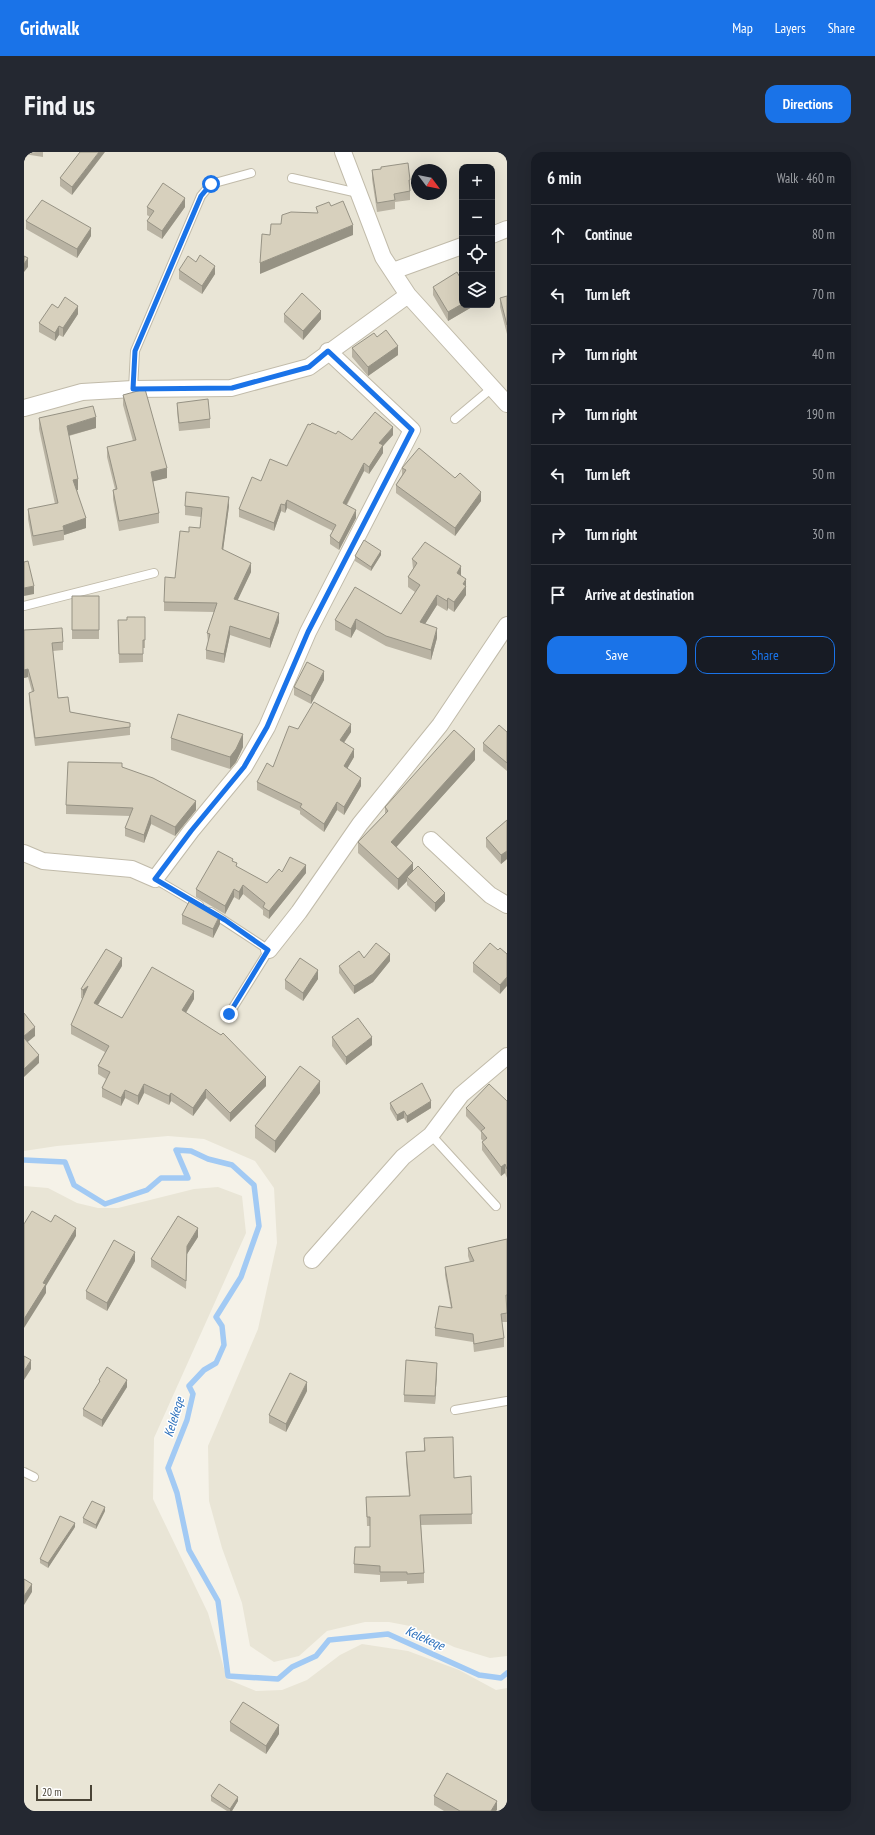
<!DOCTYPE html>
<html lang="en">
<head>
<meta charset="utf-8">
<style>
	:root { --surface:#171b24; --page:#242831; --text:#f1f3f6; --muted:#9ea1a6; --line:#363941; --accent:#1a73e8 }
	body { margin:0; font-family:"PT Sans Narrow",sans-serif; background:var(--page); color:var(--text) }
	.controls { position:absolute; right:12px; top:12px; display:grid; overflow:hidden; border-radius:8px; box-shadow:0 4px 16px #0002 }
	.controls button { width:36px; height:36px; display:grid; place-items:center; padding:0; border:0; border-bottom:1px solid var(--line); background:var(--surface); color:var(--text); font:20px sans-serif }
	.compass { position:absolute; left:387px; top:12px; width:36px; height:36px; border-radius:50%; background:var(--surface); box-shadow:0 4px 16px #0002; rotate:122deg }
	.scale { position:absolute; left:12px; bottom:10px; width:56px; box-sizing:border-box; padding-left:4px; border:2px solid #494336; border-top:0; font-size:11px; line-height:14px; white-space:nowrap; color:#494336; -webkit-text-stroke:3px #fff; paint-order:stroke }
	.stop { position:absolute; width:12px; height:12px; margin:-9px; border:3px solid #1a73e8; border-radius:50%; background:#fff }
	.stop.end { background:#1a73e8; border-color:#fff; box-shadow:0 1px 4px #0008 }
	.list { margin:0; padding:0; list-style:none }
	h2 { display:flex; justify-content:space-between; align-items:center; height:52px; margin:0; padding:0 16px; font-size:17px }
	h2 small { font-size:13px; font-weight:400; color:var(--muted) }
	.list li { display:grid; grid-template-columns:26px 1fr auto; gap:12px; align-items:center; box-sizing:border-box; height:60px; padding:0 16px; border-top:1px solid var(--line) }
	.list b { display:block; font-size:15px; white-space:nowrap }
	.list em { font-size:13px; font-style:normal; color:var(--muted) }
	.actions { display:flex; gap:8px; padding:12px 16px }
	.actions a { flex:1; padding:9px 0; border:1px solid var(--accent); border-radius:12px; text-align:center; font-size:14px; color:var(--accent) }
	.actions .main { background:var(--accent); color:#fff }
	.icon { flex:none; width:22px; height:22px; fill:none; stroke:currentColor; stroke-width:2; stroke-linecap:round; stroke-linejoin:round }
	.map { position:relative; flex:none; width:483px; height:1659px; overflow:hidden; border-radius:12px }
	header { display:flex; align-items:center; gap:24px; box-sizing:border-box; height:56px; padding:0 20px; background:var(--accent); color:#fff }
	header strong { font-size:19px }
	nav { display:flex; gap:22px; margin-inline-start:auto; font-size:14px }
	.intro { display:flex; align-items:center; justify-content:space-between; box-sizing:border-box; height:96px; padding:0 24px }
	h1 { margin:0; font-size:28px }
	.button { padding:10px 18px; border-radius:12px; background:var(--accent); color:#fff; font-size:14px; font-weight:700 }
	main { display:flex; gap:24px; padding:0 24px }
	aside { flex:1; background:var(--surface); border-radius:12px; box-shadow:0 4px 16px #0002 }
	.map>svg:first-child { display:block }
	.residential { fill:#e9e5d6; fill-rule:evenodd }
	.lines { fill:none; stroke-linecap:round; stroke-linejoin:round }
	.stream { stroke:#a2caf4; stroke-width:5.5 }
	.lane-casing { stroke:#c1bbaa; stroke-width:10 }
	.street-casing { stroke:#c1bbaa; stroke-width:18 }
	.lane { stroke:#fff; stroke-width:8 }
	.street { stroke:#fff; stroke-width:16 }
	.wall { fill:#b9b3a3 }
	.shaded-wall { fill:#969284 }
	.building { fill:#d7d0bd; stroke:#969284 }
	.route { stroke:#1a73e8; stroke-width:5 }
	.labels { text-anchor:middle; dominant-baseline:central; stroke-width:3; stroke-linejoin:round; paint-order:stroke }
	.water-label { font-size:13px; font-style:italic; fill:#2a6fbb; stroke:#fff }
</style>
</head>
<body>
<header>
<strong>Gridwalk</strong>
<nav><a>Map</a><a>Layers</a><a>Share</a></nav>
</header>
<div class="intro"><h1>Find us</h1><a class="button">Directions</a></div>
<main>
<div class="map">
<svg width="483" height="1659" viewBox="0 0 483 1659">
	<rect width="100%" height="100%" fill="#f5f2e8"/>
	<path class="residential" d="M0,0H483V1504L466,1506L430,1495L386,1474L365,1470H341L303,1479L275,1504L250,1510L226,1494L218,1451L198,1396L185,1349L184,1294L234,1177L253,1091L250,1036L231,1009L180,987L144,984L33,994L0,999ZM438,15H468V153H438ZM393,18H417V42H393Z
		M0,1034L24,1036L53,1051L74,1056H94L170,1037L194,1035L218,1044L222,1081L130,1286L129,1347L184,1461L203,1527L232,1539L258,1538L283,1528L316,1503L338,1492L384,1499L435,1518L472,1538L483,1536V1659H0Z"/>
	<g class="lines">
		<path class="stream" d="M0,1008L41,1010L50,1033L81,1052L123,1038L137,1026H164L152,998L167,999L184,1007L208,1013L230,1033L235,1074L217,1125L192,1165L198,1174L200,1193L192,1211L180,1218L165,1234L169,1242L163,1268L144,1316L153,1341L165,1398L194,1449L204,1524L254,1527L268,1515L292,1504L305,1488L364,1482L455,1523L477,1526L483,1521"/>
		<defs>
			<path id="lane" d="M268,26L334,41
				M109,237L111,199L177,44L187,32L227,21
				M431,267L468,236
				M0,454L130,421
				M131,727L175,753
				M187,760L245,798L205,862
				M407,983L472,1054
				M431,1258L483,1249
				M0,1320L10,1325"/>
			<path id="street" d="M319,0L359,105L384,143L483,252
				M468,83L483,77
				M369,119L438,94
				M0,256L58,240L109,237L207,236L285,215L384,143
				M407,688L466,743L483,753
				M0,701L19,709L108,717L131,727L167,679L220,615L243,575L284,480L388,278L304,199
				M245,798L275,760L336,672L416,573L483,473
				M288,1108L379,1005L407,983L437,943L483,904"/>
		</defs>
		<use href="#lane" class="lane-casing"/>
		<use href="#street" class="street-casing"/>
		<use href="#lane" class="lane"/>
		<use href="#street" class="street"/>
	</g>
	<path class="wall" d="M0,0H19V5L0,2Z
		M56,0L48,43L36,34V26Z
		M357,15L386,28V48L371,50V57L353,60L348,27V18L357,17Z
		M123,55H161L138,87L123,78V69L126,65L123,63Z
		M2,69L67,84L53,106L2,77Z
		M155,118L191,122L178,142L155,127Z
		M409,135L448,153V155L424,169L409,143Z
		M483,144V182L476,155V146Z
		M34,156L54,162L39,185L35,183L31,189L15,180V171Z
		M260,162L297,167L279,188L260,170Z
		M353,185L374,203L344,224L328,205V196Z
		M99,243L143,326L129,329L135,361V371L95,379L89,347V338L91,337L83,305V295L109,289L99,253Z
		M153,251L186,267V276L155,279L153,259Z
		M15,266L72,276L45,284L54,338H53L62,376L40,383V388L9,394L4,367V357L31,352L15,277Z
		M312,282L328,288L369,283L359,294V301L345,322L340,319L323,353L332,366L315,398L306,392V384L309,379L263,356L261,361L257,359L250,379L215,365V357L237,329L263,314Z
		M378,316L457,349L431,384L372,341V333L378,323Z
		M161,354H205L199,398L227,420L213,448L255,470L246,496L206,483L200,511L182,507V498L184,490L183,481L190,460L140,459V450L151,426L165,380L176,376L177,365L161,363Z
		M357,403L347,419L331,409V404Z
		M388,407L437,424L442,437V443L430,460L424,456L423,459L413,453L401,472L413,486L407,508L362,494L332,477L327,486L311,478V468L377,462L391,440L384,435V425L389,417Z
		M48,444H75V487H48Z
		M121,465V496H119V510L95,511L94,468H103Z
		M0,478L39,490V498L29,499L34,546L46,560L106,571V583L11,594L5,549V541L8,540L4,525L0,526Z
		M300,528L287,552L270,543V535Z
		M274,577L327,580L320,591L330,605L323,617L337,634L320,663L313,658L300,680L276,662V659L233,638V630L249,615Z
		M483,580V619L459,599V591Z
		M147,586L219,595L212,610L206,617L147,598Z
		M451,608L372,695L389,718L421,749L411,760L383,733V729L374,738L334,701V690L361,662V655Z
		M98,615L172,658L151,684L127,672L120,691L101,684V676L106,664L42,662V653Z
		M483,668V707L477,712L462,695V686Z
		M209,710L213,715L243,731L258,720L282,721L245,767L239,763V758L219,742L215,748L210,745L201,762L172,745V737Z
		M158,763L196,772L189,786L158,772Z
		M474,798L483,802L476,842L449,820V811Z
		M340,806L366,809L349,830L330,842L315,821V814Z
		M98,814L74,853L98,866L170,847L162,861L242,934L206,970L182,946L169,964L147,949L145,953L120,941L114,953L101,946L97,954L78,945V936L82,927L74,922V914L81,900L47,882V873L59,847L57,846V837Z
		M294,827L279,849L261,837V828Z
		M308,885L348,893L322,913L308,894Z
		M296,941L251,1001L231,986V974Z
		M483,949V1026L481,1021L477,1024L458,998V990L459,989L457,987V980L442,964V956Z
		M366,951L407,956L383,971L380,966L373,969L366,957Z
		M174,1085L163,1102L162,1137L127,1115V1107Z
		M483,1087V1170H478L480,1186V1195L450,1200L449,1190L411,1184V1176L427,1156L421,1123V1115L446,1110L444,1104V1096Z
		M111,1109L83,1159L62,1147V1139Z
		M413,1219L411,1252L380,1250V1243Z
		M75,1228L103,1235L78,1275L59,1264V1257L75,1231Z
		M283,1239L262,1280L245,1271V1263Z
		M400,1286L430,1326L447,1324L448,1372L397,1373L400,1421V1431L383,1432V1429L356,1430V1423L330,1421V1412L346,1395V1374H343L342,1345L385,1344L382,1310V1300L400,1299Z
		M81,1359L72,1377L59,1371V1366Z
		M51,1375L24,1416L16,1411V1407Z
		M206,1570L255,1582L242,1602L206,1579Z
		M187,1644L214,1649L208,1659H203L187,1649Z
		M410,1644L473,1658L472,1659H420L410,1653Z"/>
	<path class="shaded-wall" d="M75,0H81L48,43V35Z
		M161,46V55L138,87V79Z
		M329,73V83L236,122V111Z
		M67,76V84L53,106V97Z
		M4,106V115L0,120V112Z
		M191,114V122L178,142V134Z
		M438,152V153H448V155L424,169V160Z
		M54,154V162L39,185V176Z
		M297,159V167L279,188V179Z
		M35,174V183L31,189V181Z
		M374,194V203L344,224V215Z
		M72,265V276L43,284V274Z
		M369,275V283L359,294V301L345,322V315L355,291Z
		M340,311V319L319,359V351Z
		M143,316V326L127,330V320Z
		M54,327V338L49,339V328Z
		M457,340V349L431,384V376Z
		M205,345V354L198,406V397Z
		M263,348V356L261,361V353Z
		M257,352V359L250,379V371Z
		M332,358V366L315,398V391Z
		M62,366V376L40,383L39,374Z
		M357,399V403L347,419V415Z
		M227,411V420L210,456V447Z
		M437,414V424L433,431V421Z
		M442,427V443L430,460V450Z
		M10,434V442L0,444V436Z
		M413,443V453L396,480V470Z
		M424,446V456L423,459V449Z
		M255,461V470L246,496V487Z
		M332,467V477L327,486V477Z
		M206,474V483L200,511V502Z
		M413,476V486L407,508V498Z
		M4,517V525L0,526V518Z
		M300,519V528L287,552V544Z
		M327,572V580L316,596V588Z
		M219,582V595L212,610L206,617V605Z
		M330,597V605L320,622V614Z
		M451,597V608L367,701V690Z
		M337,626V634L320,663V655Z
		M172,649V658L151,684V675Z
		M313,650V658L300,680V672Z
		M127,663V672L120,691V683Z
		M483,699V707L477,712V703Z
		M389,711V722L383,725V729L374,738V727Z
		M282,713V721L245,767V759Z
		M219,733V742L215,748V740Z
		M210,737V745L201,762V754Z
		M421,741V749L411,760V751Z
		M196,763V772L189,786V777Z
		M366,802V809L349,830L330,842V834Z
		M98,806V814L70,859V851Z
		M294,818V827L279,849V841Z
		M483,825V834L476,842V833Z
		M64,834L59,847V838Z
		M170,839V847L158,867V858Z
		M11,875V884L0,893V884Z
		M348,885V893L322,913V905Z
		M15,903V911L0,925V917Z
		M242,925V934L206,970V961Z
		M296,929V941L251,1001V989Z
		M120,932V941L114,953V944Z
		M182,937V946L169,964V956Z
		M101,938V946L97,954V946Z
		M147,941V949L145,953V944Z
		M407,949V956L383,971V964Z
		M380,959V966L373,969V963Z
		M481,1012V1021L477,1024V1015Z
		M52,1076V1084L22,1134V1141L0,1176V1167L19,1131Z
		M174,1076V1085L163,1102L162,1137L163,1094Z
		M111,1100V1109L83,1159V1151Z
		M7,1208V1217L0,1228V1219Z
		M413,1211V1219L411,1252V1244Z
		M103,1228V1235L78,1275V1268Z
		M283,1230V1239L262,1280V1272Z
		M81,1355V1359L72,1377V1373Z
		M51,1371V1375L24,1416V1411Z
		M8,1432V1440L0,1453V1444Z
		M255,1573V1582L242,1602V1594Z
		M214,1645V1649L208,1659H206V1657Z
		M473,1649V1658L472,1659H467Z"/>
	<path class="building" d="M56,0H75L48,35L36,26Z
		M384,11L386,28H385L386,39L370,42L371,48L353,51L348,18L357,17V15Z
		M139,31L161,46L138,79L123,69L130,59L123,55Z
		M18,48L67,76L53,97L2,69Z
		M319,49L329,73L236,111L238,82L246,83L247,72H257L258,63L267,60L294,61L292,55L305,50L307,54Z
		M176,103L191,114L178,134L155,118L164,104L172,110Z
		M0,104L4,106L0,112Z
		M433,120L438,129V152L424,160L409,135Z
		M278,141L297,159L279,179L260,162Z
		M483,144V173L476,146Z
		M41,145L54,154L39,176L35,174L31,181L15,171L28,152L34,156Z
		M362,178L374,194L344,215L328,196L350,181L353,185Z
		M121,237L143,316L127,320L135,361L95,369L89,338L93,337L83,295L112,288L99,243Z
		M184,247L186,267L155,271L153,251Z
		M69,254L72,265L43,274L54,327L49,328L62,366L39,374L40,378L9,384L4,357L34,351L15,266Z
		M351,260L369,275L355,291L359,293L345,315L340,311L319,351L332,358L315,391L306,384L312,373L263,348L261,353L257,352L250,371L215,357L228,325L237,329L246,307L263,314L284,272L286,273L288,271L312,282L314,279L328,288Z
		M395,296L431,326L436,321L457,340L431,376L372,333L382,318L378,316Z
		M162,340L205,345L198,397L227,411L210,447L255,461L246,487L206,474L200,502L182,498L186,482L183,481L193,451L140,450L141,425L151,426L156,379L165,380V375L176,376L178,356L161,354Z
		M340,388L357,399L347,415L331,404Z
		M401,390L437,414L433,421L442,427L439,432L442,434L430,450L424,446L423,449L413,443L396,470L413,476L407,498L362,484L332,467L327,477L311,468L331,435L377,462L396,433L384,425L393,411L388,407Z
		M4,409L10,434L0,436V410Z
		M48,444H75V478H48Z
		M103,465H121V488H119V502H95L94,468H103Z
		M38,476L39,490L28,491L34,546L44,545L46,560L106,571V575L11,586L5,541L10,539L4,517L0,518V478Z
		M283,510L300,519L287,544L270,535Z
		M290,550L327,572L316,588L330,597L320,614L337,626L320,655L313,650L300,672L276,655L278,652L233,630L243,611L249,615L265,574L274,577Z
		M154,562L219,582L212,597L206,605L147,586Z
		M475,573L483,580V611L459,591Z
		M430,578L451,597L367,690L389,711L374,727L334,690L364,659L361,655Z
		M44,610L98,611V615L129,626L172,649L151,675L127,663L120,683L101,676L109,656L42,653Z
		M483,668V699L477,703L462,686Z
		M194,699L209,707L208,709L213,711L212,714L243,731L255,717L258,720L266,705L282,713L245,759L239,755L241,751L219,733L215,740L210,737L201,754L172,737Z
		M394,714L421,741L411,751L383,725Z
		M167,746L196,763L189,777L158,763Z
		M352,791L366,802L349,822L330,834L315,814L335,799L340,806Z
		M466,791L474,798L476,796L483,802V825L476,833L449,811Z
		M82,797L98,806L70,851L98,866L128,815L170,839L158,858L197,883L199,881L242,925L206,961L182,937L169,956L147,941L145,944L120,932L114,944L101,938L97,946L78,936L86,920L74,914L85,894L47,873L64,834L59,838L57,837Z
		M276,806L294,818L279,841L261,828Z
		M0,861L11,875L0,884Z
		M334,866L348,885L322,905L308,885Z
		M0,886L15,903L0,917Z
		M276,914L296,929L251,989L231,974Z
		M398,931L407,949L383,964L380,959L373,963L366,951Z
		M465,932L483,949V1017L481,1012L477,1015L458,990L463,986L457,979L461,976L442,956Z
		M8,1059L27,1070L31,1063L52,1076L19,1131L22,1132L0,1167V1072Z
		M154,1064L174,1076L163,1094L162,1129L127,1107Z
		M483,1087V1143H482L483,1161L477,1162L480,1186L450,1192L449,1182L411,1176L415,1154L428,1156L421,1115L450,1109L444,1096Z
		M90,1088L111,1100L83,1151L62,1139Z
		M0,1204L7,1208L0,1219Z
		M382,1208L413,1211L411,1244L380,1243Z
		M83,1215L103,1228L78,1268L59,1257L76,1229L75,1228Z
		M266,1221L283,1230L262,1272L245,1263Z
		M429,1285L430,1326L447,1324L448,1362L396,1363L400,1421L383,1422V1420H356V1414L330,1412L331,1395H346V1365H343L342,1345L386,1344L382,1300L401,1299L400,1286Z
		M68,1349L81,1355L72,1373L59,1366Z
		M36,1364L51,1371L24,1411L16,1407Z
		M0,1427L8,1432L0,1444Z
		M219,1550L255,1573L242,1594L206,1570Z
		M423,1621L473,1649L467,1659H436L410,1644Z
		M195,1632L214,1645L206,1657L187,1644Z"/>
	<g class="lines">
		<path class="route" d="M187,32L177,44L111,199L109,237L208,236L285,215L304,199L388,278L284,480L243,575L220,615L167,679L131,727L201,768L244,798L205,862"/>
	</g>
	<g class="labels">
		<g class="water-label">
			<text transform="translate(150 1265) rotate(-73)">Kelekeqe</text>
			<text transform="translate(401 1486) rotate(24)">Kelekeqe</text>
		</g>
	</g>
</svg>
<div class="controls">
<button>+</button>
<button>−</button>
<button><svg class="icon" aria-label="locate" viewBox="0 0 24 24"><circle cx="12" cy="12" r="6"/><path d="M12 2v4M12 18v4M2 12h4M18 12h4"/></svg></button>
<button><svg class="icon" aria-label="layers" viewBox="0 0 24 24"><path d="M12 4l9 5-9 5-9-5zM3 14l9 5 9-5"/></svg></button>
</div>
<svg class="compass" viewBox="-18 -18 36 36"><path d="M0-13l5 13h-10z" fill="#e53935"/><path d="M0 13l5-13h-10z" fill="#9ea1a6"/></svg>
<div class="scale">20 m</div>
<div class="stop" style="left:187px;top:32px"></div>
<div class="stop end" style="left:205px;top:862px"></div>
</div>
<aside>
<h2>6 min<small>Walk · 460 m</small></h2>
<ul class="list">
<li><svg class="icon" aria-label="ahead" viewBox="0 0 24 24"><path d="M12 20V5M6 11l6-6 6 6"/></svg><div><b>Continue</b></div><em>80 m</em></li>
<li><svg class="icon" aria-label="left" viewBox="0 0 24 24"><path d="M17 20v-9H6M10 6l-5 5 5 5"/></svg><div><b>Turn left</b></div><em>70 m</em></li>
<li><svg class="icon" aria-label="right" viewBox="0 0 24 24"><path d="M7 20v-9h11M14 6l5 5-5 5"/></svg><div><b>Turn right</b></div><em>40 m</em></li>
<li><svg class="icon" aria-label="right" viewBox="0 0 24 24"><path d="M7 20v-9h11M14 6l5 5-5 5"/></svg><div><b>Turn right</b></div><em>190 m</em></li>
<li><svg class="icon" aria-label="left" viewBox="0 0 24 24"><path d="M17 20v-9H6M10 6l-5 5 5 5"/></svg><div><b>Turn left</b></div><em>50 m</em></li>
<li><svg class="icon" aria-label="right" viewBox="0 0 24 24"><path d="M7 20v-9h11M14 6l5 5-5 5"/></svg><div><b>Turn right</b></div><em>30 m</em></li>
<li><svg class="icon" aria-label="arrive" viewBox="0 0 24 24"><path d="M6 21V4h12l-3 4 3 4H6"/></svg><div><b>Arrive at destination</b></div></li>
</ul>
<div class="actions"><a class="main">Save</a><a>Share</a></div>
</aside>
</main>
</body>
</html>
